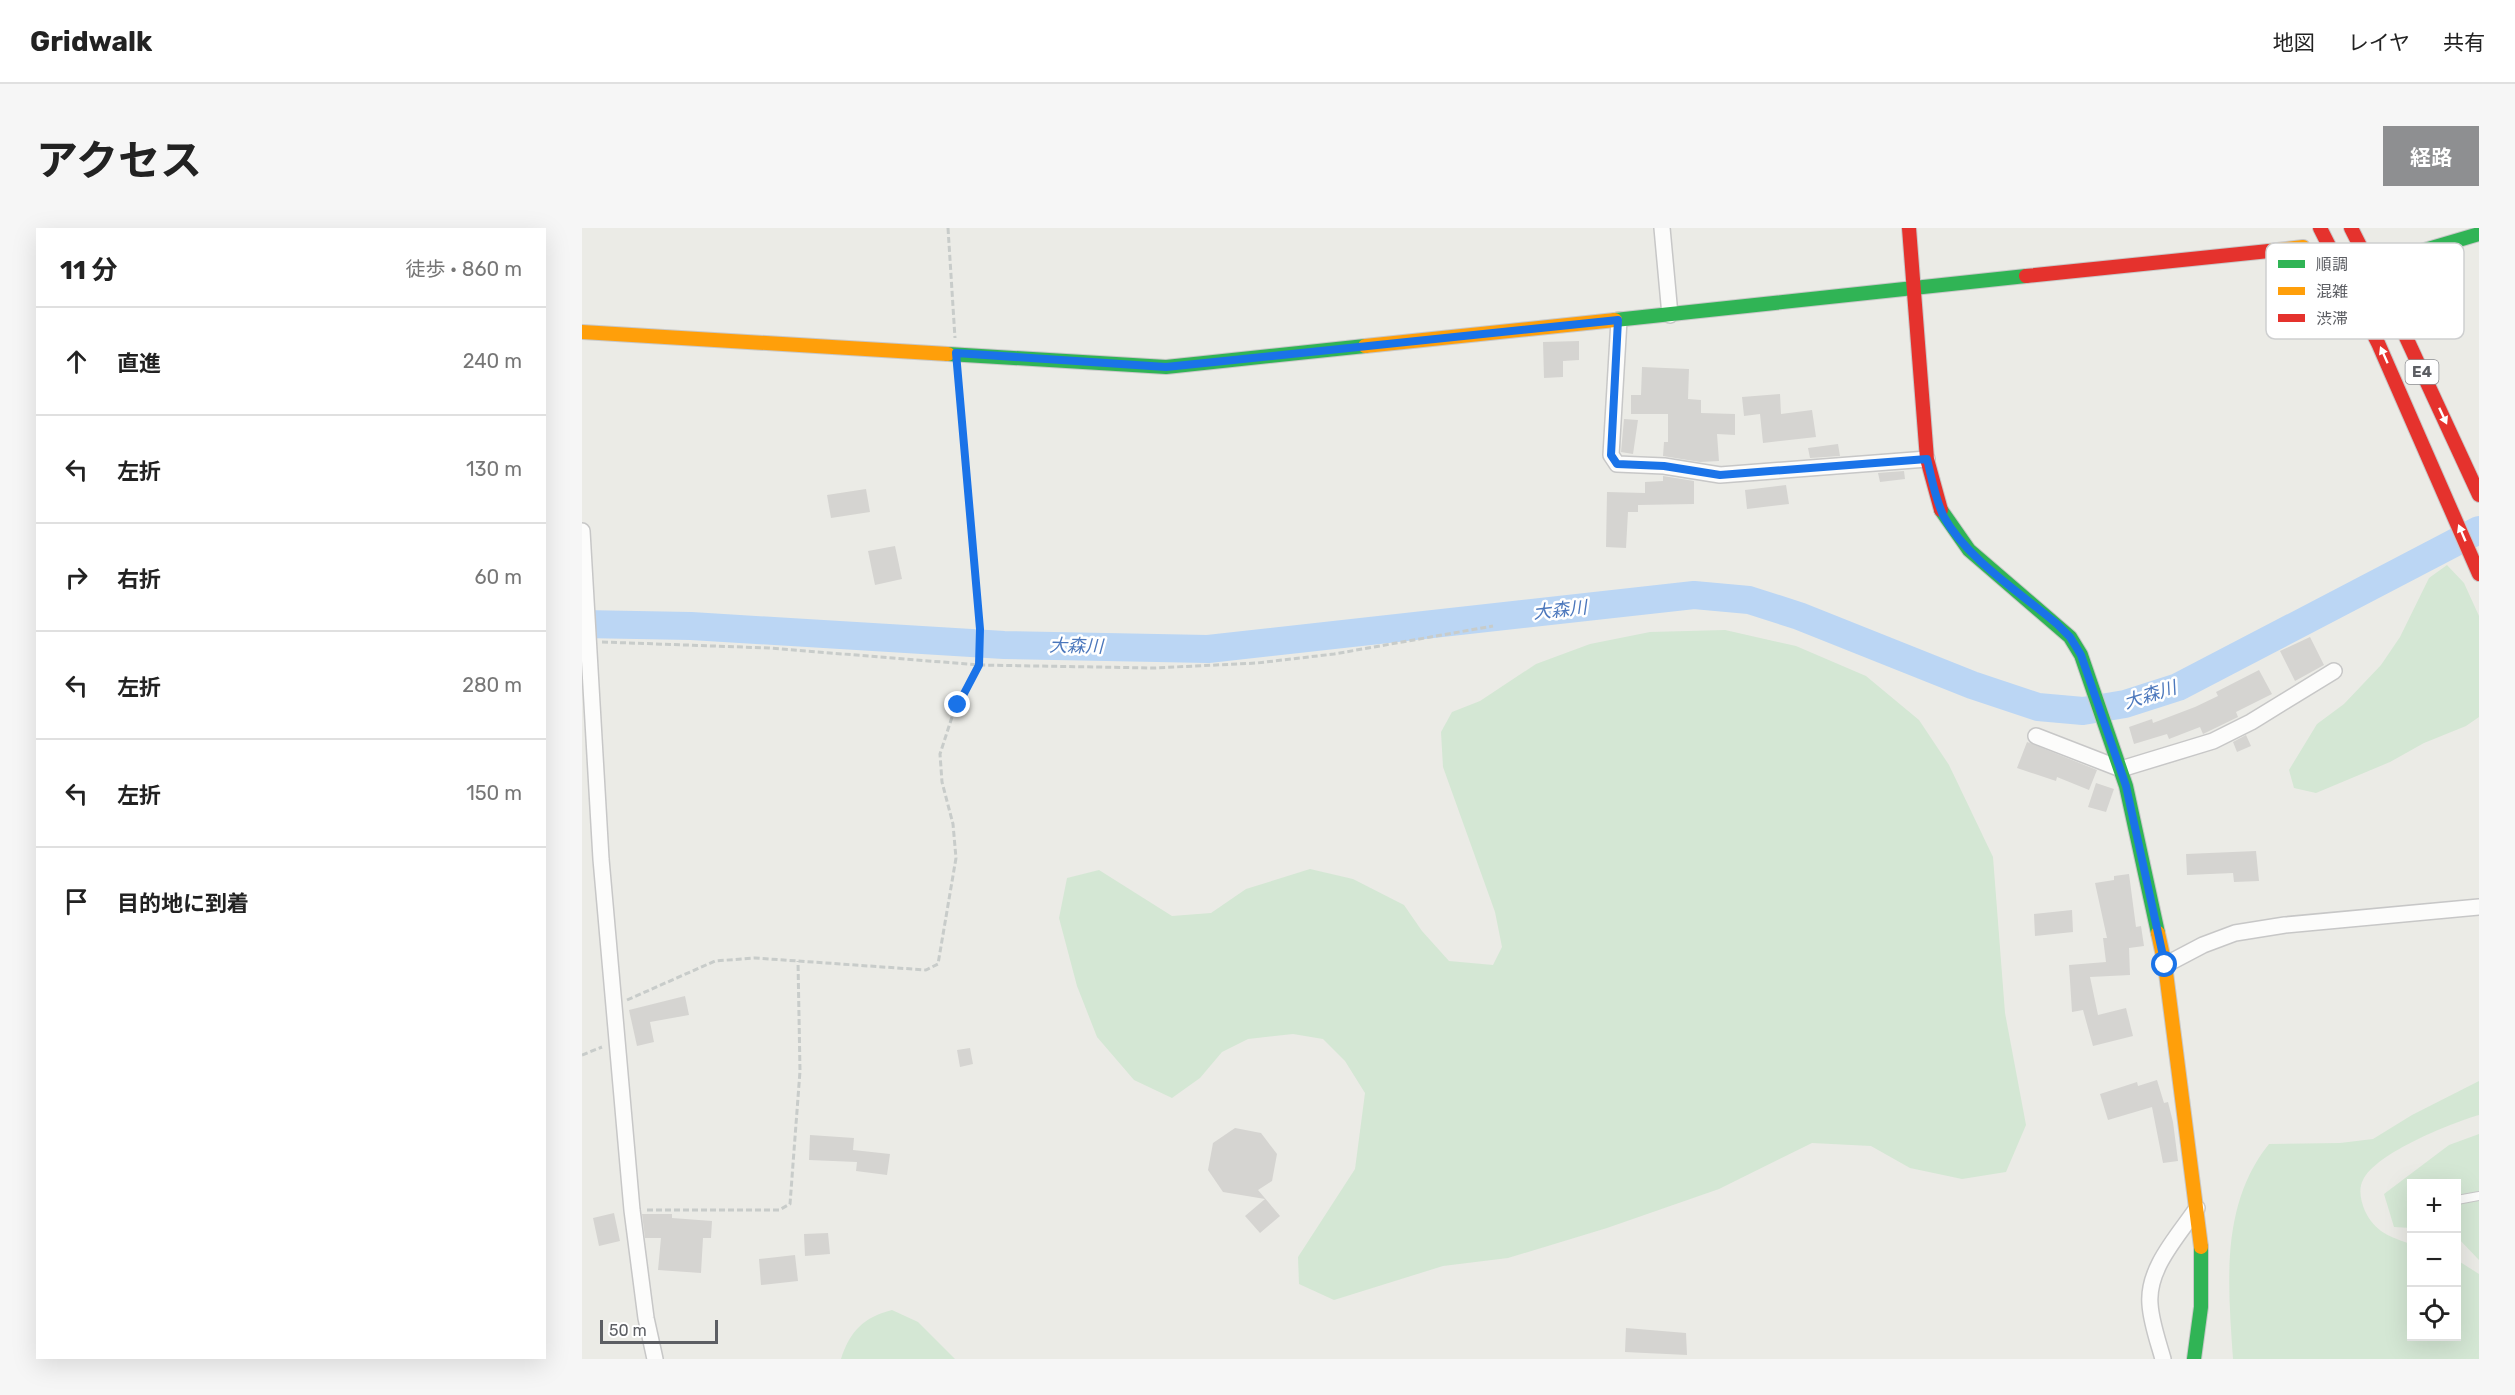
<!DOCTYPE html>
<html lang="ja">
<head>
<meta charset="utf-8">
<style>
	:root { --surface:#fff; --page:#f6f6f6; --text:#222; --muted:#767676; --line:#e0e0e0; --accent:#8e8f91 }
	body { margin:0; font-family:Rubik,"Noto Sans JP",sans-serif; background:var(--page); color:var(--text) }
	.controls { position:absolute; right:18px; bottom:18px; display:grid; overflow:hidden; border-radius:0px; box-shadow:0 6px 24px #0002 }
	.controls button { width:54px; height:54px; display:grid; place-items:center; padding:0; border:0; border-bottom:2px solid var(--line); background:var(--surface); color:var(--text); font:30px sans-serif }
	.scale { position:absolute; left:18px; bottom:15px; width:118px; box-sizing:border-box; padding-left:6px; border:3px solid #5c5e63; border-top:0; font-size:16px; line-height:21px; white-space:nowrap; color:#5c5e63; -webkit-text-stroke:4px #fff; paint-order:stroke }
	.stop { position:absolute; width:18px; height:18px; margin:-14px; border:4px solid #1a73e8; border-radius:50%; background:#fff }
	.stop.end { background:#1a73e8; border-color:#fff; box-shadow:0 2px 6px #0008 }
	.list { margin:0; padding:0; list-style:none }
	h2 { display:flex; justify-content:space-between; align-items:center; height:78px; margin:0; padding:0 24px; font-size:26px }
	h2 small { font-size:20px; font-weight:400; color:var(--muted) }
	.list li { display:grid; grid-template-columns:39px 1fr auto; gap:18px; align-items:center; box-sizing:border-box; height:108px; padding:0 24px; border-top:2px solid var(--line) }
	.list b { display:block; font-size:22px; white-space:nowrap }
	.list em { font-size:20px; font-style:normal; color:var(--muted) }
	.icon { flex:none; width:33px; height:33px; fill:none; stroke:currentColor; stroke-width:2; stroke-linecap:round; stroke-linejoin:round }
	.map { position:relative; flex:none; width:1897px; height:1131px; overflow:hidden; border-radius:0px }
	header { display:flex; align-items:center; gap:36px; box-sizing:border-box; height:84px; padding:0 30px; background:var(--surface); border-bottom:2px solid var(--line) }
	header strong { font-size:28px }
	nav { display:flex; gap:33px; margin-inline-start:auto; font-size:21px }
	.intro { display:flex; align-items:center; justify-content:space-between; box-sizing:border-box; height:144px; padding:0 36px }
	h1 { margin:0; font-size:42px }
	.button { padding:15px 27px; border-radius:0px; background:var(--accent); color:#fff; font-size:21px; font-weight:700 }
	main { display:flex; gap:36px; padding:0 36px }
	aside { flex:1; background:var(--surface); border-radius:0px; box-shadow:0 6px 24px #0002 }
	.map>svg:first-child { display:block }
	.green { fill:#d4e7d4 }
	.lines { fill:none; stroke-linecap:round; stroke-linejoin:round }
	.river { stroke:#bbd6f4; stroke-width:28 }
	.building { fill:#d5d4d1 }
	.lane-casing { stroke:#c7c7c7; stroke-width:10 }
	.street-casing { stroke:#c7c7c7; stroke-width:18 }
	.fast-casing { stroke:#c8c8c8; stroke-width:16 }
	.slow-casing { stroke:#c8c8c8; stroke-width:16 }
	.jam-casing { stroke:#c8c8c8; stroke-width:16 }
	.path { stroke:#c8ccca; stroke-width:3; stroke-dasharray:6 3; stroke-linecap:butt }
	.lane { stroke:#fcfcfb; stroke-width:8 }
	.street { stroke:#fcfcfb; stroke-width:15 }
	.fast { stroke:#30b455; stroke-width:14 }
	.slow { stroke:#ff9f0a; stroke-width:14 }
	.jam { stroke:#e5322d; stroke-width:14 }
	.oneway { fill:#fff }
	.route { stroke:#1a73e8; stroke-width:8 }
	.labels { text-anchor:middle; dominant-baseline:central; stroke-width:5; stroke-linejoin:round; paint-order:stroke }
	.shield { fill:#fff; stroke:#8d8e92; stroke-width:1.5 }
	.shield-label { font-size:15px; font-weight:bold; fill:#5c5e63 }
	.water-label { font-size:18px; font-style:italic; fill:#4b77bc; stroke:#fff }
	.key { fill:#fff; stroke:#cecfd0; stroke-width:1.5 }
	.key-label { font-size:16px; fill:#5c5e63 }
</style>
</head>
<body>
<header>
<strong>Gridwalk</strong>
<nav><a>地図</a><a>レイヤ</a><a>共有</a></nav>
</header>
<div class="intro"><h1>アクセス</h1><a class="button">経路</a></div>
<main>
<aside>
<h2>11 分<small>徒歩 · 860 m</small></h2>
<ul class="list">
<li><svg class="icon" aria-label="ahead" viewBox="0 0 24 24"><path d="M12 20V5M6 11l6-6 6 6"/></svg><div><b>直進</b></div><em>240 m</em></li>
<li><svg class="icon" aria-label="left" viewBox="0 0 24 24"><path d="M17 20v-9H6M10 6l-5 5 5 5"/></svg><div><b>左折</b></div><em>130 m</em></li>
<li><svg class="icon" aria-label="right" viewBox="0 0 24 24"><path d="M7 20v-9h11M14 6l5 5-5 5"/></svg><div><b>右折</b></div><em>60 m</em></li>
<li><svg class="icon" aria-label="left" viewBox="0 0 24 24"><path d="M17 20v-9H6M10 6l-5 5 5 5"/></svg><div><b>左折</b></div><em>280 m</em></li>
<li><svg class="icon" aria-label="left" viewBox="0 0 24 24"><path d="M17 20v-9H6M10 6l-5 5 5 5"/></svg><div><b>左折</b></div><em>150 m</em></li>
<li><svg class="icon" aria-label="arrive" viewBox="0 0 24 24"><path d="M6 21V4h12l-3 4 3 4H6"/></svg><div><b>目的地に到着</b></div></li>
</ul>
</aside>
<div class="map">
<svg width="1897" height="1131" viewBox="0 0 1897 1131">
	<rect width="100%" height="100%" fill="#ebebe6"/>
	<path class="green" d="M1865,337L1882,355L1897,388V489L1884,498L1842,515L1808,534L1734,565L1712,560L1707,542L1735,496L1762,476L1799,437L1818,409L1847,350Z
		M1143,402L1214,418L1284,448L1337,492L1367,537L1411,629L1423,785L1444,897L1424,944L1380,951L1328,940L1289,918L1230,915L1137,961L1025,1000L926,1030L861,1038L752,1072L717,1056L716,1029L773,941L783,865L763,833L741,811L711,806L666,811L640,824L618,850L590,870L552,852L515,809L495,758L477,690L485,650L517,642L590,688L629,685L664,661L728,641L771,651L822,677L840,703L867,733L911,737L920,719L913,684L861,539L859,504L870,484L898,473L954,436L1008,416L1068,404Z
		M1897,853V887C1869,895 1794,925 1781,952C1776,961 1779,974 1783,983C1793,1004 1808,1009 1829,1016L1830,1108H1874L1875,1032L1897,1046V1131H1651C1646,1057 1638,977 1687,916L1758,915L1791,911L1830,887Z
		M1897,906V1032L1875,1009L1874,956H1830L1829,1000L1812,999L1802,966L1867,917Z
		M310,1082L336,1094L373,1131H259C268,1103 282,1089 310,1082Z"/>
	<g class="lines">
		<path class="river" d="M0,396L109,398L422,417L626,421L1112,367L1167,372L1217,388L1390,457L1456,479L1501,483L1543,476L1596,459L1897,302"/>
	</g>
	<path class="building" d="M997,113V132L981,133V149L962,150L961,114Z
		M1060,139L1107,141L1106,171L1119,172V185L1153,186V207L1135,206L1137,233L1118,234L1081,228L1082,214H1086V186H1049V167H1059Z
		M1198,166L1199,186L1230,182L1234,209L1181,215L1178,186L1162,188L1160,169Z
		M1042,191L1056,192L1051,226L1039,224Z
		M1256,216L1258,228L1228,230L1226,220Z
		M1322,243L1323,251L1298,254L1296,245Z
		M1081,248L1112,253V276L1056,277V284H1046L1044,320L1024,319L1025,264L1063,265V254L1081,253Z
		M1204,257L1207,276L1165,281L1163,262Z
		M284,261L288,284L249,290L245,267Z
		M313,318L320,351L293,357L286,323Z
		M1728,409L1742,437L1713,453L1698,423Z
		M1677,442L1690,466L1654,484L1656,489L1621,506L1618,499L1587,511L1585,506L1552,516L1547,499L1570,491L1571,495L1613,479L1636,468L1634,464Z
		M1664,507L1669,518L1655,524L1651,514Z
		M1445,514L1515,542L1507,562L1475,549L1474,553L1435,540Z
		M1514,555L1532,561L1524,584L1506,579Z
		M1674,623L1677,653L1652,654L1651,645L1605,647L1604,626Z
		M1547,646L1554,699L1559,698L1562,718L1547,720L1548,747L1508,749L1516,787L1544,780L1551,808L1511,818L1501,782L1490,784L1487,737L1524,734L1521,710H1525L1513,655L1532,652V648Z
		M1490,682L1491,704L1453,708L1452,686Z
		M103,768L107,787L68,794L72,814L55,818L47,782Z
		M388,820L391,836L378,839L375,822Z
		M1575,852L1582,875L1586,874L1591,894L1596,933L1581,935L1570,879L1526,892L1518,866L1555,854L1556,858Z
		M653,900L679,905L695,926L690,953L676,962L698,988L678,1005L663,988L683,971L641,964L626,942L631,915Z
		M228,907L272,910L271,922L308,926L305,947L274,943L275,934L227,932Z
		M32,985L38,1013L17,1018L11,990Z
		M60,986H90V990L130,993L129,1010H121L119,1045L76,1042L79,1010H63Z
		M246,1005L248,1026L223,1028L222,1006Z
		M213,1027L216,1053L179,1057L177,1031Z
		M1044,1100L1104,1105L1105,1127L1043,1124Z"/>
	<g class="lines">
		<defs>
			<path id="lane" d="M1875,972L1897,968"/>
			<path id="street" d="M1080,0L1088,87
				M1037,92L1029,227L1035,236L1082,238L1138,247L1345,231
				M0,303L19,631L50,982L64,1090L73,1131
				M1454,508L1539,541L1631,513L1669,494L1752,443
				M1583,737L1621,717L1653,705L1703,697L1897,679
				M1581,1131C1576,1113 1569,1094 1568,1076C1565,1040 1597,1007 1615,980"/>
			<path id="fast" d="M1812,31L1897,6
				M1033,92L1444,48
				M366,126L584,139L783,118
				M1359,282L1387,322L1488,409L1499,427L1544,558L1576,705
				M1612,1131L1619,1079V1019"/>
			<path id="slow" d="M1687,23L1721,19L1742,56L1750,58
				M0,104L366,126
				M783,118L1033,92
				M1576,705L1583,737L1619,1019"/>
			<path id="jam" d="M1327,0L1345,231L1359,282
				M1738,0L1796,115L1897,346
				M1769,0L1823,107L1897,267
				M1444,48L1687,23"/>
		</defs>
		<use href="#lane" class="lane-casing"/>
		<use href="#street" class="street-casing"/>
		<use href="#fast" class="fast-casing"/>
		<use href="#slow" class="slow-casing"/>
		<use href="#jam" class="jam-casing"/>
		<path class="path" d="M366,0L373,110
			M20,414L187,420L397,437L572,440L675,435L752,426L911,398
			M45,772L133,733L173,730L344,742L356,736L374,630L371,596L360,554L358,526L370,489L397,437L398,408L376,144
			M0,827L20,819
			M65,982H197L208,976L218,843L216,733"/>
		<use href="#lane" class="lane"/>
		<use href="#street" class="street"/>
		<use href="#fast" class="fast"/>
		<use href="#slow" class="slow"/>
		<use href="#jam" class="jam"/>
	</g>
	<defs><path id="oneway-solid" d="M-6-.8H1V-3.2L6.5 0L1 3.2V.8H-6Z" transform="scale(1.5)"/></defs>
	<g class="oneway">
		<use href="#oneway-solid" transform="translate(1802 127) rotate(-114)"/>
		<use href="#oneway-solid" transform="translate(1861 188) rotate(65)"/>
		<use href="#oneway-solid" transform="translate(1880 305) rotate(-113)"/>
	</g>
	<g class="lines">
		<path class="route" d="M376,477L397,437L398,401L374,125L584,139L1036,92L1029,227L1035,236L1082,238L1138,247L1345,231C1350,251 1353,271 1362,289C1385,331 1439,365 1475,396L1488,409L1499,427L1544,558L1583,737"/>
	</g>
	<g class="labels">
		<rect class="shield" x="1823.5" y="132" width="33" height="24" rx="4.5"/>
		<g class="shield-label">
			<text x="1840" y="144">E4</text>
		</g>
		<g class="water-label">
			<text transform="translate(978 382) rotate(-6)">大森川</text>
			<text transform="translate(494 418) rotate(1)">大森川</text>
			<text transform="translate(1568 467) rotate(-17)">大森川</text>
		</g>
	</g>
	<rect x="1684" y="15" width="198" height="96" rx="9" class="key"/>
	<rect x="1696" y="32" width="27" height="8" fill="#30b455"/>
	<rect x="1696" y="59" width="27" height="8" fill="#ff9f0a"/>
	<rect x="1696" y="86" width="27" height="8" fill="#e5322d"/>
	<g class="key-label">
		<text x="1734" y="42">順調</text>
		<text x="1734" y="69">混雑</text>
		<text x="1734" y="96">渋滞</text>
	</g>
</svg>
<div class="controls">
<button>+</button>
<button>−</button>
<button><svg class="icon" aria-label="locate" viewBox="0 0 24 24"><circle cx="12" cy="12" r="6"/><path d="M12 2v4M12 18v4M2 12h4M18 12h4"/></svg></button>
</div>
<div class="scale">50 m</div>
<div class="stop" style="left:1583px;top:737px"></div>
<div class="stop end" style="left:376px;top:477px"></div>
</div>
</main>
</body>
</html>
